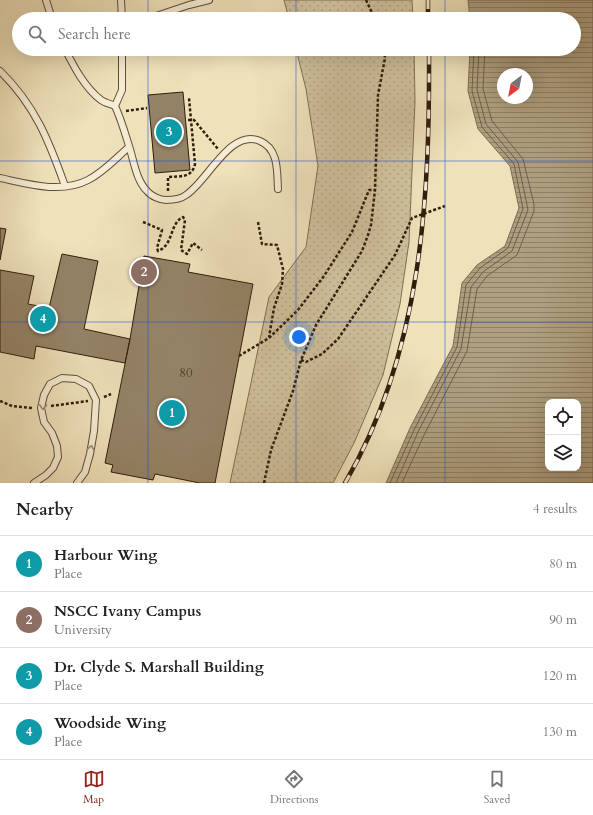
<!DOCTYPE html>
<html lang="en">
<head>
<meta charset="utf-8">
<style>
	:root { --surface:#fff; --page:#f2f2f2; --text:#202124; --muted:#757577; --line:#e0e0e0; --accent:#8f2418 }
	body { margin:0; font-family:Cardo,serif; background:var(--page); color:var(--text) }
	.controls { position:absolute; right:12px; bottom:12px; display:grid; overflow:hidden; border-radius:8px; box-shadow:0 4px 16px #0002 }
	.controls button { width:36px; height:36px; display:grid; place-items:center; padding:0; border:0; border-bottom:1px solid var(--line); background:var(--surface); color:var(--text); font:20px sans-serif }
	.compass { position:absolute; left:497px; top:68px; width:36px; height:36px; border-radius:50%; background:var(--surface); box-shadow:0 4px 16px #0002; rotate:212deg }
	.you { position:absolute; left:299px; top:337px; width:14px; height:14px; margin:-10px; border:3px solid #fff; border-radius:50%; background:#1a73e8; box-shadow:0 0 0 6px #1a73e833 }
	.badge { display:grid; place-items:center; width:26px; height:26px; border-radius:50%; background:var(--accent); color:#fff; font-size:13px; font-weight:700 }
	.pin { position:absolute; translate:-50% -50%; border:2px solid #fff; box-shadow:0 1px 4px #0006 }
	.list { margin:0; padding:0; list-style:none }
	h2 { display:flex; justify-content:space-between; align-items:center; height:52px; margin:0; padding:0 16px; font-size:17px }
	h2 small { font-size:13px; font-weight:400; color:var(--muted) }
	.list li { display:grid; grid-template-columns:26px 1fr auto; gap:12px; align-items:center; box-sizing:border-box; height:56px; padding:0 16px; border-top:1px solid var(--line) }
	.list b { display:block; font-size:15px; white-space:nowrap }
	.list p { margin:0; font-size:13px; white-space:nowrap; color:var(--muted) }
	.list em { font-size:13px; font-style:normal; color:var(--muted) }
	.icon { flex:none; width:22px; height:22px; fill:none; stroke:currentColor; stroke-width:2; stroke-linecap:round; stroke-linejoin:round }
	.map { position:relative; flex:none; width:593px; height:483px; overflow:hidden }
	.search { position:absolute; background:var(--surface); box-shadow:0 4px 16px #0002; left:12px; right:12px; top:12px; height:44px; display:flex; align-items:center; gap:10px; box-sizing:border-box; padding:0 14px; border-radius:22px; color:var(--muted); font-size:15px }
	.sheet { height:276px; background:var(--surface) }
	nav { display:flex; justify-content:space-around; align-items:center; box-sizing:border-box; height:56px; border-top:1px solid var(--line); background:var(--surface); font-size:11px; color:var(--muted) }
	nav a { display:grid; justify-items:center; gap:2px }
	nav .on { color:var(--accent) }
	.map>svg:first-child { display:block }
	.park { fill:url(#park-dots); stroke:#806f54 }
	.water { fill:url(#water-rules); stroke:#7c6b52; fill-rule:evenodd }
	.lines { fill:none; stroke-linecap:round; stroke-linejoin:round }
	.shore { stroke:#705e46; stroke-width:1 }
	.building { fill:#948367; stroke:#311d0c }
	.lane-casing { stroke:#604e38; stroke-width:8 }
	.path { stroke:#311d0c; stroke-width:2.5; stroke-dasharray:3 2; stroke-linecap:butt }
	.lane { stroke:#f5ecd3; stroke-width:6 }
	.rail-casing { stroke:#311d0c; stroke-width:4.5 }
	.rail { stroke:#f5ecd3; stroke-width:3; stroke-dasharray:9; stroke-linecap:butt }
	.oneway { stroke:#9d8f79 }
	.grid { fill:none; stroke:#1d4ed8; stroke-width:1; stroke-opacity:0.55 }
	.labels { text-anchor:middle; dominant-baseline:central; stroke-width:3; stroke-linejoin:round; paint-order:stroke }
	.number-label { font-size:13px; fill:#4a3623 }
</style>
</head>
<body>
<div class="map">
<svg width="593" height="483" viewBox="0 0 593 483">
	<defs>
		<pattern id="park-dots" width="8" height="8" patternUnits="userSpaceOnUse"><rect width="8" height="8" fill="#cfc19d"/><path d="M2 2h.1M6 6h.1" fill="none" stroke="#b2a586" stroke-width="1.8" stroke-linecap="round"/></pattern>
		<pattern id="water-rules" width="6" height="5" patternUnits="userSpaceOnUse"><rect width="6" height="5" fill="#ae9f80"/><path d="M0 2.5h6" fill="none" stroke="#8e8167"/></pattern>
	</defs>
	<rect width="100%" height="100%" fill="#efe2bb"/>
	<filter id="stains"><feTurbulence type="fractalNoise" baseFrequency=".005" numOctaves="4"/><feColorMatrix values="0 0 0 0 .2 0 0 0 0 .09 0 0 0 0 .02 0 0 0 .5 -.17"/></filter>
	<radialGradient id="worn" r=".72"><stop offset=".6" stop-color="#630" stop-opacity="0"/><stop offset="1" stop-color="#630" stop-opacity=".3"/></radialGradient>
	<path class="park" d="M284,0H412L413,19H289Z
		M296,49H414L415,101L409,242L400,304L383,375L354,443L333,483H230L269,297L306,247L318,166L306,89Z"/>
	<path class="water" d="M468,0H593V483H386L410,428L453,346L462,283L477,265L505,246L519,208L510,166L478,129L468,91L470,49H574V19H470ZM503,74H527V98H503ZM548,402H578V468H548Z"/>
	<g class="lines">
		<path class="shore" d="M390,483L414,430L457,347L466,285L480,268L508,248L523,209L514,164L482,127L472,91L474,49
			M396,483L418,432L461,349L471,287L483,272L512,251L528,210L518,162L486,124L477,90L479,49
			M402,483L424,435L467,351L477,289L487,276L517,255L534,211V204L523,159L492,121L483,89L485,49"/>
	</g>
	<path class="building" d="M183,92L190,170L155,173L148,95Z
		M0,228L6,229L0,260Z
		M62,254L98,261L84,329L130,339L125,363L36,346L34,359L0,352V270L34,276L28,304L49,308Z
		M144,256L190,264L188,272L253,284L215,483H200L155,474L153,480L111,472L113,465L105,463L130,339Z"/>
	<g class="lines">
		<defs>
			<path id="lane" d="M46,0L52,19
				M121,0L122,19
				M147,19L189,5L209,0
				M65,49C74,67 85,88 101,100C105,103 111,104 115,106C121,119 125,133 129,146C134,161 136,180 147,191C151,196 160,200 166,200C173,200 181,199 186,195C208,181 230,128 260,141C279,149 277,172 278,189
				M0,71C35,105 49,141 65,186
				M115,106L122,90V49
				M0,178C28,184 61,194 88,180C104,172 116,158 129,147
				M34,483L46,475L53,468L58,457L57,446L52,433L44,422L41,408L44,395L50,384L62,378L76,379L89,386L96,400L94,431L90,454L85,472L77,483"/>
		</defs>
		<use href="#lane" class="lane-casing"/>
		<path class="path" d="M366,0L375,19
			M126,111L147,108
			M188,120H194L218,149
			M168,191V177C181,176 192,178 195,164L189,98
			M143,222L162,230L157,248L158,251C174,245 169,224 183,217L185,220L181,250L187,254L193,243L202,250
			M258,222L262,244L277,245L283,269L282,284L274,308L269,337
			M239,356L269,338L298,310L324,276L352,232L369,190H375
			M301,360L306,362L322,354L338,339L395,255L412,218L445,206
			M104,397L111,394
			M0,401L12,406L32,408
			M51,406L88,401
			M264,483L271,450L293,391L301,360L308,344L316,325L362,251L368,235L371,225L375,190L378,95L385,58L384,49"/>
		<use href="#lane" class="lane"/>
		<defs>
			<path id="rail" d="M428,0V19
				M345,483C422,351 430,198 429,49"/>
		</defs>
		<use href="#rail" class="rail-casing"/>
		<use href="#rail" class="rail"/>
	</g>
	<defs><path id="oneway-chevron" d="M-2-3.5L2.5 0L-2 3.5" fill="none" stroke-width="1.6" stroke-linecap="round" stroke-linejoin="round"/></defs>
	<g class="oneway">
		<use href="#oneway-chevron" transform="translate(43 407) rotate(93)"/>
		<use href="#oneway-chevron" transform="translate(91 448) rotate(-81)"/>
	</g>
	<path class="grid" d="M148,0V19M296,0V19M445,0V19M148,49V483M296,49V483M445,49V483M0,161H593M0,322H593"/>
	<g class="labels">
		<g class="number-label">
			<text x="186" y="373">80</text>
		</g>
	</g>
	<rect width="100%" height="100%" filter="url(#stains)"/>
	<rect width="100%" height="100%" fill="url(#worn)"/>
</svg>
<div class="controls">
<button><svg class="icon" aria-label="locate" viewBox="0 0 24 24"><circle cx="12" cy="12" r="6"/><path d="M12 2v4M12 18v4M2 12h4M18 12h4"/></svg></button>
<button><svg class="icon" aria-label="layers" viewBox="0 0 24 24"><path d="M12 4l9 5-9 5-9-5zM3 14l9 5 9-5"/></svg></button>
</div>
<svg class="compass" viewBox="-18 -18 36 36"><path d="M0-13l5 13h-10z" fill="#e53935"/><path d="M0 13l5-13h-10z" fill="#757577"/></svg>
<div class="you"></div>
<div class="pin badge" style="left:172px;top:413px;background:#0f9aa8">1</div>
<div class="pin badge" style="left:144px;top:272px;background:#8d6e63">2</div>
<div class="pin badge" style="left:169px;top:132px;background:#0f9aa8">3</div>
<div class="pin badge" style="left:43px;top:319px;background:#0f9aa8">4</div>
<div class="search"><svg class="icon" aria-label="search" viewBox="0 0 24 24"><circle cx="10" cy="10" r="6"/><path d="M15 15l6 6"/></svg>Search here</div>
</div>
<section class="sheet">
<h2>Nearby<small>4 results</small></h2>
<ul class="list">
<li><span class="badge" style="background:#0f9aa8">1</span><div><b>Harbour Wing</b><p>Place</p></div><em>80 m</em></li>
<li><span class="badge" style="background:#8d6e63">2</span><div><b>NSCC Ivany Campus</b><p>University</p></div><em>90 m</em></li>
<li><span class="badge" style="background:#0f9aa8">3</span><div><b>Dr. Clyde S. Marshall Building</b><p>Place</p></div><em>120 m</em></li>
<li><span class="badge" style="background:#0f9aa8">4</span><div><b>Woodside Wing</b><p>Place</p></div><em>130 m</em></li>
</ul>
</section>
<nav>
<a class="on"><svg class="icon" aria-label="map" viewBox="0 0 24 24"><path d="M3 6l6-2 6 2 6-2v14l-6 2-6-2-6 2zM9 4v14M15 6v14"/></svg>Map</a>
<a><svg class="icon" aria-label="directions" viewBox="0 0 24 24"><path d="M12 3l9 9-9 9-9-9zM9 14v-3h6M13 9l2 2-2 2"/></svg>Directions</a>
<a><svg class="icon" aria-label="saved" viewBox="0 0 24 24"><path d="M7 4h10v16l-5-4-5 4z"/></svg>Saved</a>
</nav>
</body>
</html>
